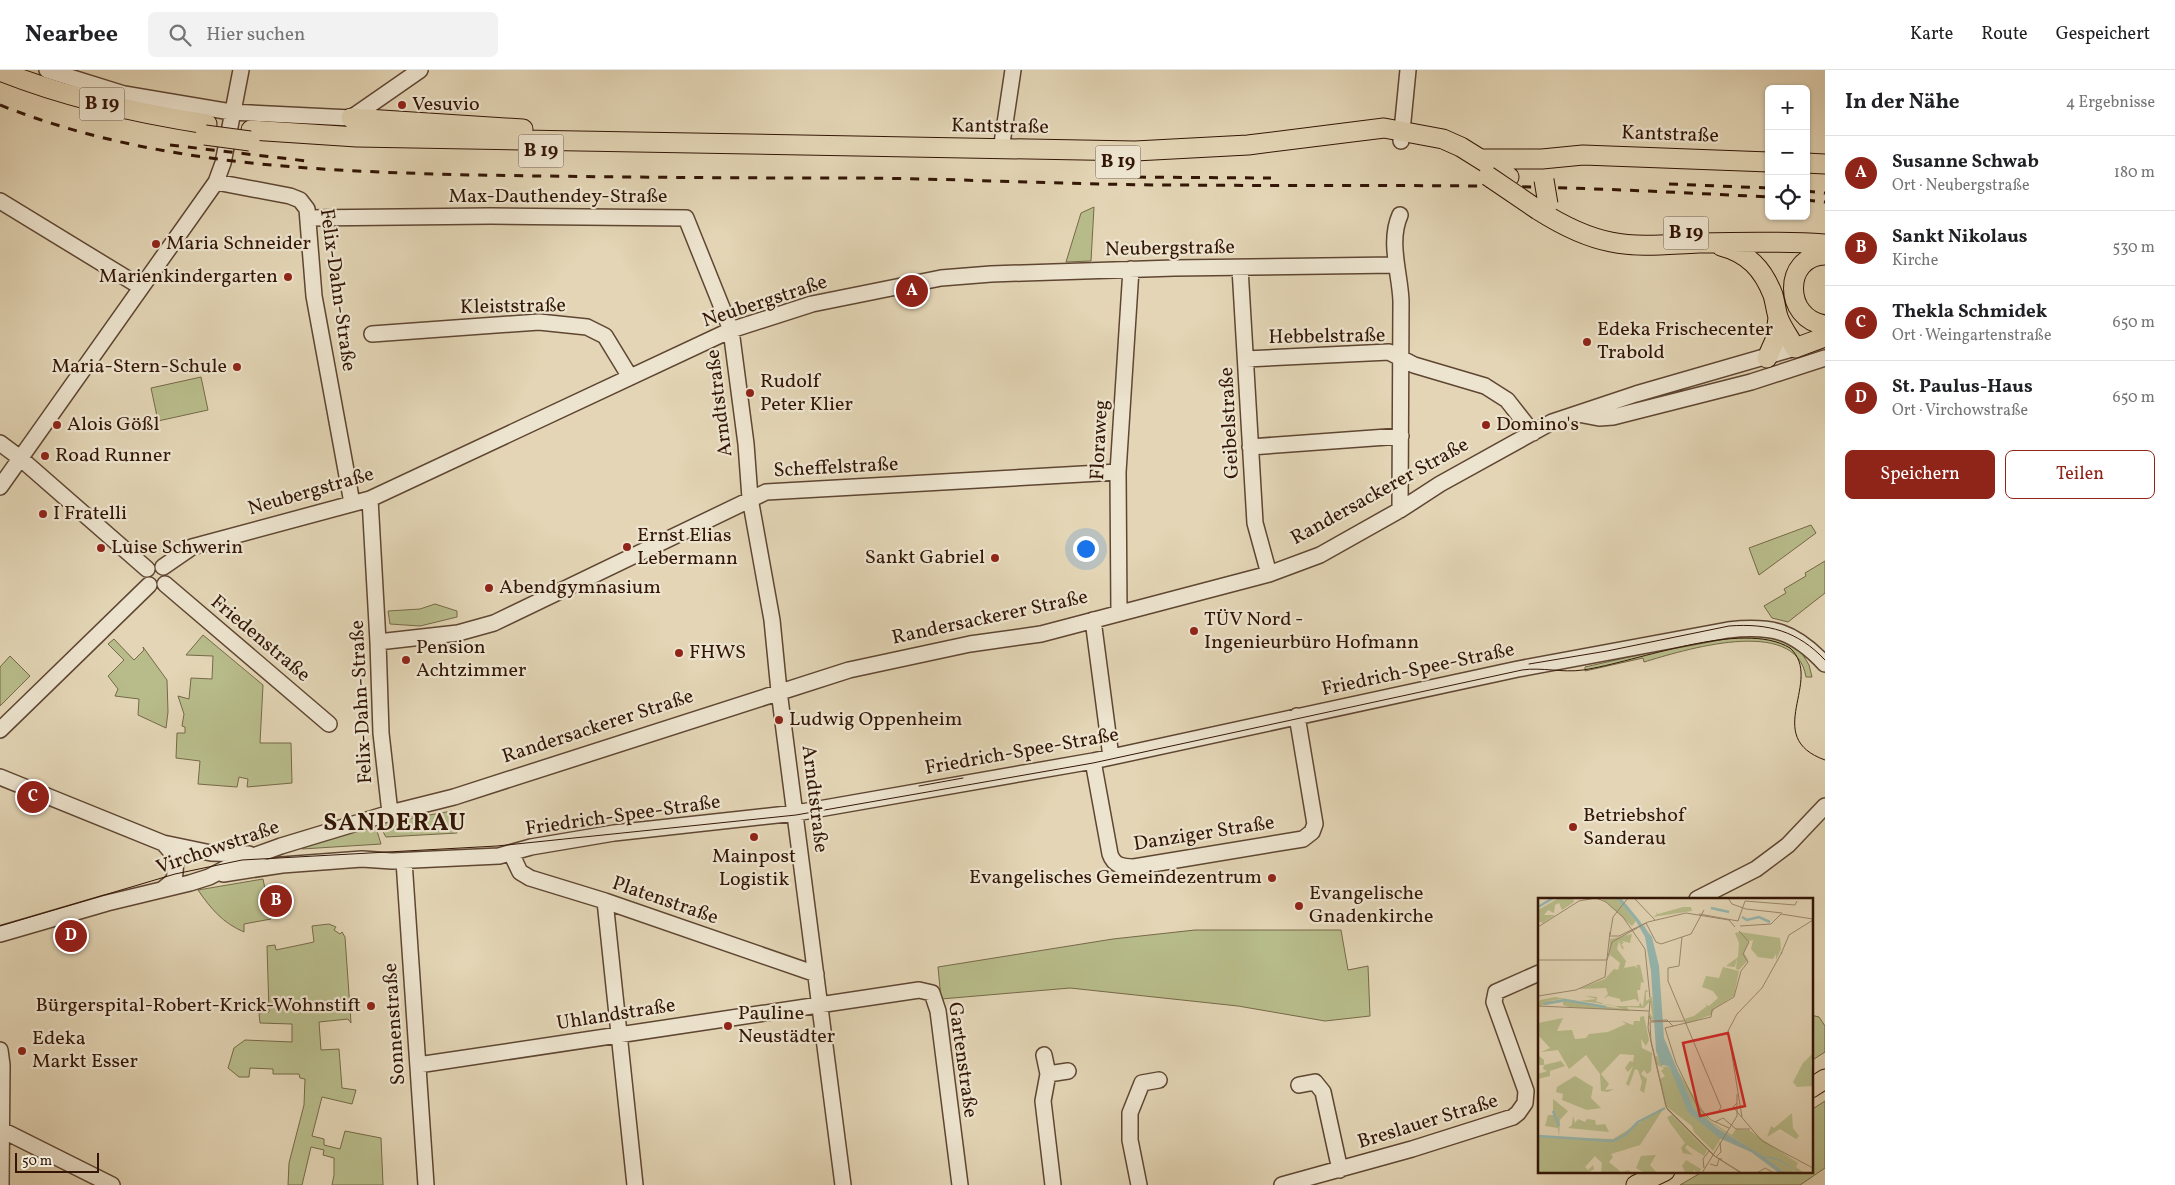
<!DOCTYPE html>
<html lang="de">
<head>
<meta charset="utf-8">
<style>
	:root { --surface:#fff; --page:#f2f2f2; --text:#202124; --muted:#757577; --line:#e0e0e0; --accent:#8f2418 }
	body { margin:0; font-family:Vollkorn,serif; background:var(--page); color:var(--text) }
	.controls { position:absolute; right:15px; top:15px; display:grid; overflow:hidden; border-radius:8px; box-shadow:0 1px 4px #0004 }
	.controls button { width:45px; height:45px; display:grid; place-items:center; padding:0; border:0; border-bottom:1px solid var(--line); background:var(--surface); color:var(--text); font:25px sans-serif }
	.scale { position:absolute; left:15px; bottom:12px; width:84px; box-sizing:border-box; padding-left:5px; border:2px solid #331606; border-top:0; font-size:14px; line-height:18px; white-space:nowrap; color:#331606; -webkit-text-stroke:4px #ede4cf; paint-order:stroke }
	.you { position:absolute; left:1085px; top:478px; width:18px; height:18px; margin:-12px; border:4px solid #fff; border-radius:50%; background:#1a73e8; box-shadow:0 0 0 8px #1a73e833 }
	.badge { display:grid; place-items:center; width:32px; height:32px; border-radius:50%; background:var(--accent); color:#fff; font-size:16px; font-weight:700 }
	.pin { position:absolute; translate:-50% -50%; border:2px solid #fff; box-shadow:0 1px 5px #0006 }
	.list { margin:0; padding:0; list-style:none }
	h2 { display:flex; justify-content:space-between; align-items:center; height:65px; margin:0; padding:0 20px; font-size:21px }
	h2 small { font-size:16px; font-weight:400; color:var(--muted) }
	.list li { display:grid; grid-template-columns:32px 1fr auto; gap:15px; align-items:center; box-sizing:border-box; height:75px; padding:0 20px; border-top:1px solid var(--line) }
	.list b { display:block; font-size:19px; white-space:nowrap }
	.list p { margin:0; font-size:16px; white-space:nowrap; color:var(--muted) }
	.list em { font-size:16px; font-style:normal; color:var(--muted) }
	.actions { display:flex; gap:10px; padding:15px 20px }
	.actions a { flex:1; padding:11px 0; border:1px solid var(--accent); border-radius:8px; text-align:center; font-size:18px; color:var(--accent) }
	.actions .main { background:var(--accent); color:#fff }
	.icon { flex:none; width:28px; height:28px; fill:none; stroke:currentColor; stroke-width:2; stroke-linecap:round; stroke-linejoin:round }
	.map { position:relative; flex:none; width:1825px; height:1115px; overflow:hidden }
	header { display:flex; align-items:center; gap:30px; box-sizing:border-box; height:70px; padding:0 25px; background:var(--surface); border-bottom:1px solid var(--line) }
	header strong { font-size:24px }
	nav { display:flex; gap:28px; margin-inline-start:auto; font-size:18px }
	.search { width:350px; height:45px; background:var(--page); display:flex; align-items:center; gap:12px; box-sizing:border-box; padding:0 18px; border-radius:8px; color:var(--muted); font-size:19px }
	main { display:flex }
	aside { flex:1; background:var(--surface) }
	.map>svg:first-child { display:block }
	.green { fill:#b8bc8b; stroke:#766948 }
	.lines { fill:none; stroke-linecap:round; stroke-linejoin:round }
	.minor-casing { stroke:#5f4632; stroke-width:18 }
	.major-casing { stroke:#331606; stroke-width:21 }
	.minor { stroke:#ede4cf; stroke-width:15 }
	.major { stroke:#e3d5b5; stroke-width:19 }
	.tram { stroke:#331606; stroke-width:1 }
	.rail { stroke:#331606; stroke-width:3; stroke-dasharray:9 9; stroke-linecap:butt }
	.major-bridge-casing { stroke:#331606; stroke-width:21; stroke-linecap:butt }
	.major-bridge { stroke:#e3d5b5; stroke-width:19 }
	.poi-dot { fill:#8f2418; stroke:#ede4cf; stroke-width:2 }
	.labels { text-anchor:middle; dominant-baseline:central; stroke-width:4.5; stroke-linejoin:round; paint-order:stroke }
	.shield { fill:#ede4cf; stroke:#6b5442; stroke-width:1 }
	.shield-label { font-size:19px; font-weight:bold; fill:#331606 }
	.poi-label { font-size:20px; fill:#331606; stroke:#ede4cf; text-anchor:start }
	.street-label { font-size:20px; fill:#331606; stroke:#ede4cf }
	.district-label { font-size:25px; font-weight:bold; letter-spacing:1px; fill:#331606; stroke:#ede4cf }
	.inset-river { fill:none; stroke:#96b8b2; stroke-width:2.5 }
	.inset-road { fill:none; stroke:#9d896f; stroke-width:1 }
	.view { fill:#d62828; fill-opacity:0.15; stroke:#d62828; stroke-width:2.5 }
	.inset-edge { fill:none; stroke:#331606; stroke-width:2.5 }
</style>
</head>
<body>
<header>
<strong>Nearbee</strong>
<div class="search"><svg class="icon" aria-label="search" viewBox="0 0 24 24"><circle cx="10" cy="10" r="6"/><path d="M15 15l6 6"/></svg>Hier suchen</div>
<nav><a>Karte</a><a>Route</a><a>Gespeichert</a></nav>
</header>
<main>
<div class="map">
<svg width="1825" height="1115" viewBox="0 0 1825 1115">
	<rect width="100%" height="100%" fill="#e3d5b5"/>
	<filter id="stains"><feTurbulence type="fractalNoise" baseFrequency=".004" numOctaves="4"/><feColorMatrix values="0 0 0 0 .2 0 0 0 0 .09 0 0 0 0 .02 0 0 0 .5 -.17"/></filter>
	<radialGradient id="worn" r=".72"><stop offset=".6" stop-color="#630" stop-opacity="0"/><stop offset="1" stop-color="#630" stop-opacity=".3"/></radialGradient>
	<path class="green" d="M1094,137L1091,191L1066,192L1081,143Z
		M201,307L208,340L158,351L151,318Z
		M1811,455L1816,463L1759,505L1749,478Z
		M1825,491V523L1788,552L1772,548L1764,536L1786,523L1784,519L1806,506L1805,503Z
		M435,534L457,541V547L420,556L390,554L388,541L420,539Z
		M1752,564L1783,571L1805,584L1803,585L1809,595L1812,607H1806C1796,544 1681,581 1644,592L1643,588L1585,601V597L1691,573Z
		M203,565L263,615L260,673H291L292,713L247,717L248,709L239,707L237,717L198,714L200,691L176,688L177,663H185V657L182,656L184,644L178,626L189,629L191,608L212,609L213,586L186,585Z
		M114,569L134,590L144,580L143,577L167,610L168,642L166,658L138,645L139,629L115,626L118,619L108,606L124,590L108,574Z
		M10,586L30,606L0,636V597Z
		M452,741L457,763L386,767L382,760L384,753Z
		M373,755L377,761L381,774L302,779L301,777Z
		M263,809L271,849L244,854V862C223,853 211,839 198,820Z
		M329,854L336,857L334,860L340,864L342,862L345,867L351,953L348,949L319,952L321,980L339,979L342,1018L356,1020L352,1034L322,1027L312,1066L324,1069V1075L340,1079L345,1061L381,1068L383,1115H332L334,1105V1088L323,1085L324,1080L311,1077L302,1115H288L289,1093L304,1035L305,1009L300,1008L299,1004H273V999L250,998L249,1007H239L228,998L234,978L245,970L292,972V954L260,953L259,943L269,942L267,876L275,875L276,880L314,872L312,856Z
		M1195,860H1341L1348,900L1368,896L1370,946L1325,951L1238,936L1070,918L941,929L938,897L1113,869Z
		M1811,945L1819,947L1825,956V982L1811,991Z
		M1825,1031V1098L1800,1115H1680L1704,1101H1811V1040Z"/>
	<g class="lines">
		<defs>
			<path id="minor" d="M47,0L124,24L231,42L351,48L420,0
				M1401,71L1408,0
				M1001,80L1013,0
				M216,112L290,126L300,130L307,139L314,226L352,433
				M0,131L141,217
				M308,148L491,146L686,148L731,260L746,374L750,428L772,550L779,621L843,1115
				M1240,198L1255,453L1269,504
				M372,264L539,252L587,257L605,266L630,307
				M1246,289L1389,282L1414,295L1485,316L1507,330L1533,363
				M1578,344L1599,348L1613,347L1751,312L1825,288
				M0,373L20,388L147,499
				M1250,377L1401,366
				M0,417L216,112L223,93L241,0
				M370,429L378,572L381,663L390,743
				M1400,440L1401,231C1400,203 1388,172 1400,145
				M163,497L192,477L370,429L731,260L812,234L941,208L991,204L1174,198L1395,195
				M165,514L329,654
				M1119,543L1118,402L1131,199
				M1093,550L1111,687
				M378,572L458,563L494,553L766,422L1118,402
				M0,660L149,515
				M1093,691L1110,784C1114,796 1123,797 1134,797L1303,769L1312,762L1315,754L1297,646
				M0,707L163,773L211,783L249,784
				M511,783L520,802L530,808L605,831L816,904
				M404,791L426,1115
				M223,804L282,795L362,789L392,791L499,786L531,777L614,763L796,743L1093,691L1518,599L1728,560C1773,555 1794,561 1825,594
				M163,819L174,810C177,791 177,787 163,773
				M1697,829L1756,799L1788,775L1825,736
				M605,831L635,1115
				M0,864L107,833L190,813L209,807L242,790L281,776L390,743L454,727L849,600L970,574L1041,564L1269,504L1320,485L1400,440L1440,414L1552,352L1636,324L1795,278
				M0,980L2,995L1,1115
				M1044,985L1048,1004L1043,1031L1053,1115
				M418,995L919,920L932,923L938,941L960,1115
				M1048,1004L1068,1001
				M1299,1015L1315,1012L1323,1022L1340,1100
				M0,1059L112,1115
				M1139,1115L1130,1070V1043L1142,1013L1159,1010
				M1282,1115L1412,1079L1513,1047L1518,1043L1525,1033L1526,1021L1494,932L1496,922L1539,903"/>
			<path id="major" d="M0,1C67,28 135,43 207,54
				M351,48L523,59
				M251,60L357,67L1135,81L1248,75L1384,58L1443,69L1461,77L1509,107
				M1483,89H1542L1583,85L1769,92
				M1806,93L1825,94
				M1538,140C1560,154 1585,167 1611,172C1640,178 1670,174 1699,173C1741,172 1783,171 1825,174
				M1721,176C1748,183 1763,199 1773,225C1775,232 1776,240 1778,247C1782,258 1790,268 1795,278L1825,267
				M1825,185C1783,186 1783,249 1825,255
				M1767,288L1775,270L1778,248
				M1811,1018L1825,1009
				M1636,1115L1665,1101"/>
		</defs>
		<use href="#minor" class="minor-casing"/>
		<use href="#major" class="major-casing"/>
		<use href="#minor" class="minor"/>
		<use href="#major" class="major"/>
		<path class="tram" d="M1529,594L1607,581L1729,556C1768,553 1798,561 1825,590
			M919,716L963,708
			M0,856L175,804L242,790L497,776L796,745L1093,693L1522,600C1542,597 1562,603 1583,600C1637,592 1742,549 1790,578C1825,610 1760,667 1825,690"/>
		<path class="rail" d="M0,35C151,95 314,101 474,105C596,107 718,108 840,108C953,108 1067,115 1180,115C1278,116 1376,115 1474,116C1573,117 1671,122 1769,127
			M170,75L307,91
			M1119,107L1271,108
			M1669,114L1769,118
			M1806,121L1825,123
			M1806,130L1825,132"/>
		<defs>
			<path id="major-bridge" d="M205,65L250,71
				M1488,106L1538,140
				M1544,110L1548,134"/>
		</defs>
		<use href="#major-bridge" class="major-bridge-casing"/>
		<use href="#major-bridge" class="major-bridge"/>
	</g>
	<g class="poi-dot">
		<circle cx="402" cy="35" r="5"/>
		<circle cx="156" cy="174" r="5"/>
		<circle cx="288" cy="207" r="5"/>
		<circle cx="1587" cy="272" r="5"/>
		<circle cx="237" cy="297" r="5"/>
		<circle cx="750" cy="323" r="5"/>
		<circle cx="57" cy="355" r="5"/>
		<circle cx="1486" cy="355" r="5"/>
		<circle cx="45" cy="386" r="5"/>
		<circle cx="43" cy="444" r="5"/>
		<circle cx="627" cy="477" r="5"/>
		<circle cx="101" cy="478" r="5"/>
		<circle cx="995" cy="488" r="5"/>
		<circle cx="489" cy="518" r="5"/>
		<circle cx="1194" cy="561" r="5"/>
		<circle cx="679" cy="583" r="5"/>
		<circle cx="406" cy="590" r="5"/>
		<circle cx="779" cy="650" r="5"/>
		<circle cx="1573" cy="757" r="5"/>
		<circle cx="754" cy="767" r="5"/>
		<circle cx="1272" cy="808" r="5"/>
		<circle cx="1299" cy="836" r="5"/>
		<circle cx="371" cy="936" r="5"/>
		<circle cx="728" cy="956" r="5"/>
		<circle cx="22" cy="981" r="5"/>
	</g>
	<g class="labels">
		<g class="shield">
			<rect x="79.5" y="17.5" width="45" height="33" rx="4"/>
			<rect x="518.5" y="64.5" width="45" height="33" rx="4"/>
			<rect x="1095.5" y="75.5" width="45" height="33" rx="4"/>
			<rect x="1663.5" y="146.5" width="45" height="33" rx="4"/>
		</g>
		<g class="shield-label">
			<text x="102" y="34">B 19</text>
			<text x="541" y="81">B 19</text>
			<text x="1118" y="92">B 19</text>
			<text x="1686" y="163">B 19</text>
		</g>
		<g class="poi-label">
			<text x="412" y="35">Vesuvio</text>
			<text x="166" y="174">Maria Schneider</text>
			<text x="278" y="207" text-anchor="end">Marienkindergarten</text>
			<text x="1597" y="260">Edeka Frischecenter<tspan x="1597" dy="23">Trabold</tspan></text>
			<text x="227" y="297" text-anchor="end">Maria-Stern-Schule</text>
			<text x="760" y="312">Rudolf<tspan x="760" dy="23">Peter Klier</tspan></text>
			<text x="67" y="355">Alois Gößl</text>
			<text x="1496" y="355">Domino's</text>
			<text x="55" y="386">Road Runner</text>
			<text x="53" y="444">I Fratelli</text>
			<text x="637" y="466">Ernst Elias<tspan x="637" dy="23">Lebermann</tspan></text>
			<text x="111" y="478">Luise Schwerin</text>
			<text x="985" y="488" text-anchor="end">Sankt Gabriel</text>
			<text x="499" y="518">Abendgymnasium</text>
			<text x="1204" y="550">TÜV Nord -<tspan x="1204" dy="23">Ingenieurbüro Hofmann</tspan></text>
			<text x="416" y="578">Pension<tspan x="416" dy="23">Achtzimmer</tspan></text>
			<text x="689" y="583">FHWS</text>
			<text x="789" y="650">Ludwig Oppenheim</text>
			<text x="1583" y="746">Betriebshof<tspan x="1583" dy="23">Sanderau</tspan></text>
			<text x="754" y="787" text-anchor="middle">Mainpost<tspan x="754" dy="23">Logistik</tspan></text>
			<text x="1262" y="808" text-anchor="end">Evangelisches Gemeindezentrum</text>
			<text x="1309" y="824">Evangelische<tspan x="1309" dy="23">Gnadenkirche</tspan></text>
			<text x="361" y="936" text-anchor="end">Bürgerspital-Robert-Krick-Wohnstift</text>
			<text x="738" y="944">Pauline<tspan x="738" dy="23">Neustädter</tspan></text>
			<text x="32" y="969">Edeka<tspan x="32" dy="23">Markt Esser</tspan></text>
		</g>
		<g class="street-label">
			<text transform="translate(1000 57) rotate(1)">Kantstraße</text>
			<text transform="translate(1670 65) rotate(2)">Kantstraße</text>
			<text x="558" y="127">Max-Dauthendey-Straße</text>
			<text transform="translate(1170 179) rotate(-1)">Neubergstraße</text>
			<text transform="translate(337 220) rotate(82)">Felix-Dahn-Straße</text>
			<text transform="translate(765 232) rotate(-18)">Neubergstraße</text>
			<text transform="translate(513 237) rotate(-1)">Kleiststraße</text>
			<text transform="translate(1327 267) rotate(-1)">Hebbelstraße</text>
			<text transform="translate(720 333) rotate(-97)">Arndtstraße</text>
			<text transform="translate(1230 353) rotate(-93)">Geibelstraße</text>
			<text transform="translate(1100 370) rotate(-87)">Floraweg</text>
			<text transform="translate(836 398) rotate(-3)">Scheffelstraße</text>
			<text transform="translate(311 422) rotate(-16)">Neubergstraße</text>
			<text transform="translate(1380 422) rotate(-29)">Randersackerer Straße</text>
			<text transform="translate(990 548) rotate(-12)">Randersackerer Straße</text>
			<text transform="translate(260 569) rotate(40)">Friedenstraße</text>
			<text transform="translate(1418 600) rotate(-12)">Friedrich-Spee-Straße</text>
			<text transform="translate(362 632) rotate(-93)">Felix-Dahn-Straße</text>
			<text transform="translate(598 657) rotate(-18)">Randersackerer Straße</text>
			<text transform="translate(1022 682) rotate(-10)">Friedrich-Spee-Straße</text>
			<text transform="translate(814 729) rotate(83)">Arndtstraße</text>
			<text transform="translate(623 746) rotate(-8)">Friedrich-Spee-Straße</text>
			<text transform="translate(1204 764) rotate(-9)">Danziger Straße</text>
			<text transform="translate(218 778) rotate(-19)">Virchowstraße</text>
			<text transform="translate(665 831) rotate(19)">Platenstraße</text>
			<text transform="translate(616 945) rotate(-9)">Uhlandstraße</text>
			<text transform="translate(395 954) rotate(-94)">Sonnenstraße</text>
			<text transform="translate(962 990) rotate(82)">Gartenstraße</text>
			<text transform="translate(1428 1052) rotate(-17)">Breslauer Straße</text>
		</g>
		<g class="district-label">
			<text x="395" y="753">SANDERAU</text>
		</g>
	</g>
	<g transform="translate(1538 828)">
		<rect width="275" height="275" fill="#e3d5b5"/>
		<path d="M21,0H35L36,4L24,12L21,5L17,7L16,15L10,12L6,17H17L5,25L0,23V12ZM63,0H78L98,23L94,28ZM145,9H153L154,13L115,19L119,16L117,13L120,16ZM202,34L242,40L243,51L238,62V56L235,61L220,59L213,51L215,42L211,43L206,55L210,62L201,72L198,71L199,59L197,69L188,68L200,59L201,45L197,35ZM94,36L92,45L81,42L86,44L83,47L85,48L86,52L83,49L81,43L79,51L88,63L86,70L96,68L100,70L98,67H102L106,85L103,84L102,92H99L101,104L97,101L83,104L82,101L70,98L65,101L70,96L68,90L40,91L67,81L76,71L80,72L82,65L72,57L71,60L72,41ZM185,69L201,73L196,98L177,110L173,117L147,126L146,121L156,118L169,108L167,106L171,108L180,100L175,93L164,89L168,78L181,80ZM107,92L111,93L108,94V103L114,99L117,122L112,121L111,114L115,120L112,103L106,110L89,109L91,113L31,109L25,107V104L0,108L2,102L17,99L41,103L59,101L47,98L59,99V102L57,103L74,108H101L102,104L105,109ZM25,101L69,106L85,111L27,102L7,103ZM106,118L111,142L108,148L103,141L104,150L114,155L113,173L109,176L106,172L103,176L109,181L106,195L102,192L104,184L100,172L97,171L91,188L88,186L95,168L90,174L87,170L92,163L95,164L96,157L82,156L63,176L71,186L67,192L76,191L70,194L63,193L62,176L48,157L31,171L20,152L3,154L12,150L0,137V125L25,120L19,133L34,132L37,141L48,140L51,136L70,134L88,126L84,123L95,127L96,123H102V119ZM275,155L273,164L275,194L274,188L259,189L255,184L265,165ZM0,157L6,162V167L23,163L27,168L12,173V178L0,181V176L9,173L5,171L6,167H0ZM117,158H119L125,169L131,168L156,218L183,240L175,253L156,234L154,228L129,209L122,181L127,178L123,173L126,170L119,167ZM136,167L172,223L194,237L198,231L211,232L260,265L258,269L266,275H260L235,259H226L168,222L156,211ZM37,178L55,189L53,200L63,210L49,212L24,202L25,196L18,194L19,189ZM15,201L30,213L22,222L21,238L20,230L7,228L10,217H15ZM126,210L102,247L73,256L75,259L71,264L83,274L91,272L93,275H63L64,265L57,258L47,269L50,272L55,267L56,271L50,275H0V239L75,241ZM254,215L255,230L261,238L258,241L242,231L229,239L233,228L236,230ZM134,217L169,252L166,258L149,247L147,250L155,257L145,255L143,250L147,245L132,225L129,219ZM35,218L37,225L40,221L47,224L49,221L57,222L58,227L67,226L71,234L30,230L34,227ZM118,257L112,267L119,275H107L98,270L103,258ZM228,260L241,263L258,275H248ZM148,262L163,271L161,275L156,272L154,275L147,274L144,268Z" fill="#b8bc8b" fill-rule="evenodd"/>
		<path d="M78,0H83L114,39L121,68L126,140L156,211L179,230L227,259H235L242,262L252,269L259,275L241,263L228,260L248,275H241L213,254L181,240L150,214L131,168L123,167L118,153L113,73L107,39L98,23Z" fill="#96b8b2"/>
		<path class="inset-river" d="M87,7L102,25M0,9L15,0M173,10L191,14M204,19L209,22L221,19L232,24M105,28L114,45M6,106L27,102L68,109M15,213L21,228M0,238L75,243L87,237L100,224L127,210"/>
		<path class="inset-road" d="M96,0L117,22M190,0L194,6L208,11L244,15M161,16L200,23L207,3L257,7L259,3M202,28L233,26L243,16L275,21M0,29L41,3L58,0L68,4L85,19L107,51L112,100M72,37L75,19L90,0M72,38H81L110,24L148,15L191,22L197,29M144,39L141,68L130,70V83L183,209L180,215M243,56L251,37L275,22M0,62H69L74,44L108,25L118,44L123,46L153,36L166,12M0,98L38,92L67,79L72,34M112,103L110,130L129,211L175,257L204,275M0,108L111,113M111,118L113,123L129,122L135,128M146,123L112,124L113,144L128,209L178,259L203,275M199,205L195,209L224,243L275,270M204,219L190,133L199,116L224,90L244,54M177,224L185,220L198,231H212M191,230L173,222L159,208L138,165L127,130L173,119L174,112L196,99L203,73L210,64L205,56L211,44L201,33M178,259L183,254L182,244M172,266L179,268L181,261H184M166,270L165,261L171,253M164,275L199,218V196M219,275L227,270L236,275"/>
		<path class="view" d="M190,135L207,208L162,218L145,145Z"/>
		<rect width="275" height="275" class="inset-edge"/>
	</g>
	<rect width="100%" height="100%" filter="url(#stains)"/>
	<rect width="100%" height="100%" fill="url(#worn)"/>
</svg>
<div class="controls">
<button>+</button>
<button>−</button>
<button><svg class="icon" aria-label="locate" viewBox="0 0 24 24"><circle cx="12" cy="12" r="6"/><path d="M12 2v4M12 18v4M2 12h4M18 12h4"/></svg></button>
</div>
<div class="scale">50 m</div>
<div class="you"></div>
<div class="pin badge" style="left:912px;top:221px">A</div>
<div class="pin badge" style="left:276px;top:831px">B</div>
<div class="pin badge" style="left:33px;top:727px">C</div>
<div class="pin badge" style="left:71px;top:866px">D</div>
</div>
<aside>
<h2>In der Nähe<small>4 Ergebnisse</small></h2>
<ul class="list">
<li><span class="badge">A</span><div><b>Susanne Schwab</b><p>Ort · Neubergstraße</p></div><em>180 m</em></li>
<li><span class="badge">B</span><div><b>Sankt Nikolaus</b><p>Kirche</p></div><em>530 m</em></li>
<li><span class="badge">C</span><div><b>Thekla Schmidek</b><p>Ort · Weingartenstraße</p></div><em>650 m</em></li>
<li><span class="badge">D</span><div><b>St. Paulus-Haus</b><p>Ort · Virchowstraße</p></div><em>650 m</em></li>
</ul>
<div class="actions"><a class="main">Speichern</a><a>Teilen</a></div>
</aside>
</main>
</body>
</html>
